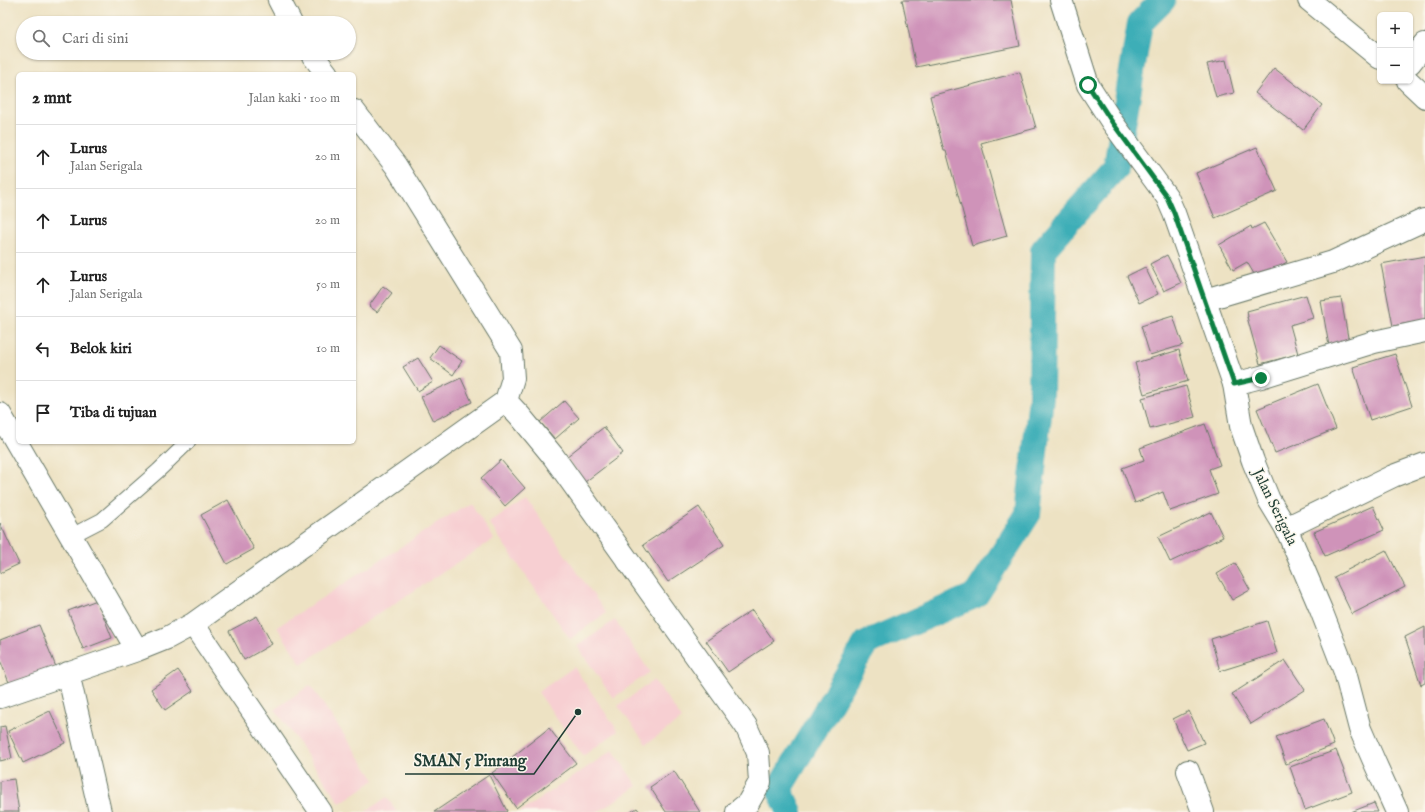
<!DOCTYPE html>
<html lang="id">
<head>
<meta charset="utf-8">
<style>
	:root { --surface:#fff; --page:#f2f2f2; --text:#222; --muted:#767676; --line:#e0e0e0 }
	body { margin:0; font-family:"IM FELL English",serif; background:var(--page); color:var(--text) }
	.controls { position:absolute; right:12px; top:12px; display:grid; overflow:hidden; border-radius:6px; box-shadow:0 1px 3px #0004 }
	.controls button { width:36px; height:36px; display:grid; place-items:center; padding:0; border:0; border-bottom:1px solid var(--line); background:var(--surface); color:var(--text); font:20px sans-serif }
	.stop { position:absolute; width:12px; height:12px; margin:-9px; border:3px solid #0b8043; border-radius:50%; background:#fff }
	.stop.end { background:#0b8043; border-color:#fff; box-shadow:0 1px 4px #0008 }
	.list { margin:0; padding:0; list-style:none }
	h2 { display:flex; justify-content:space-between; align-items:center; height:52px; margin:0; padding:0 16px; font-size:17px }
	h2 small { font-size:13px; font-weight:400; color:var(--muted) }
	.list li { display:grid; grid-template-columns:26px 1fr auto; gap:12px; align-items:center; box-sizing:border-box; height:64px; padding:0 16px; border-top:1px solid var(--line) }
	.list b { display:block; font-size:15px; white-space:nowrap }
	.list p { margin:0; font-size:13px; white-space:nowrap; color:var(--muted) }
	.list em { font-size:13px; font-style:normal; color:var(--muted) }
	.icon { flex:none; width:22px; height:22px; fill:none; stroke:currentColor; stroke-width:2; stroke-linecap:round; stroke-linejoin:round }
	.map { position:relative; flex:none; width:1425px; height:812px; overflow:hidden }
	.search { position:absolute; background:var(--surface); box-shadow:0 1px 3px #0004; left:16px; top:16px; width:340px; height:44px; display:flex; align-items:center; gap:10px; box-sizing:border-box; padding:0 14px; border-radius:22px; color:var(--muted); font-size:15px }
	.panel { position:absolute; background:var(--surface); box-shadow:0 1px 3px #0004; left:16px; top:72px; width:340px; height:372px; border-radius:6px }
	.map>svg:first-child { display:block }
	.built { fill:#f7cfd2 }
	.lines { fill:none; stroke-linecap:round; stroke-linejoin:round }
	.canal { stroke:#3eaeb7; stroke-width:26 }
	.building { fill:#cf93b9 }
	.service-casing { stroke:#677766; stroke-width:16 }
	.minor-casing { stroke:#677766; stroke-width:24 }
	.tertiary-casing { stroke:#677766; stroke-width:24 }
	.service { stroke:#fff; stroke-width:14 }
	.minor { stroke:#fff; stroke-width:22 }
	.tertiary { stroke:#fff; stroke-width:22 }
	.route { stroke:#0b8043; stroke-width:5 }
	.labels { text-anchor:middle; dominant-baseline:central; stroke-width:3; stroke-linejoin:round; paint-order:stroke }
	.street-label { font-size:15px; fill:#1f3d34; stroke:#fbf7ec }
	.leader { fill:none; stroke:#1f3d34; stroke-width:1.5 }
	.callout-dot { fill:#1f3d34; stroke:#fbf7ec; stroke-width:1.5 }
	.callout-label { font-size:16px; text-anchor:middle; font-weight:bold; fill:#1f3d34; stroke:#fbf7ec; stroke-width:3; stroke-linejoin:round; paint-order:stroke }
</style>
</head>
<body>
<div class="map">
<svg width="1425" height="812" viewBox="0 0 1425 812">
	<rect width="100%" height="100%" fill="#fbf7ec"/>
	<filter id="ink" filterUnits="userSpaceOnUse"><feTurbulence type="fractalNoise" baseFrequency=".025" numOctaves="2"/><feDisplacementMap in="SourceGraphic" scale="8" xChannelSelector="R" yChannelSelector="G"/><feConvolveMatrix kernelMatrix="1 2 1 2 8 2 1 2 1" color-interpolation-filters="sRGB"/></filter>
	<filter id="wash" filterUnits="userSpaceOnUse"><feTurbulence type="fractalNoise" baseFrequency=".012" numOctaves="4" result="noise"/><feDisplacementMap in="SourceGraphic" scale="16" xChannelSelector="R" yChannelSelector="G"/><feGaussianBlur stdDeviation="0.9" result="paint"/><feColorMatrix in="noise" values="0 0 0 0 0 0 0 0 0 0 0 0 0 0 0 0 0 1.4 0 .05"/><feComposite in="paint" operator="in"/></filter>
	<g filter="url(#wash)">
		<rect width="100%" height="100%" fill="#ede2c3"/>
		<path class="built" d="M525,497L606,613L570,639L489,523Z
			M470,502L494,539L301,664L277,627Z
			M615,620L650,672L613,698L577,646Z
			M574,667L618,731L583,756L538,692Z
			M654,680L682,719L646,744L618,706Z
			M310,685L375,780L340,803L275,709Z
			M613,750L637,786L598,812H520Z
			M387,797L397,812H365Z"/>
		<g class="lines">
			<path class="canal" d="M790,812L779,789L866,643L976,595L1028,514L1041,397L1043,250L1116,167L1140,23L1163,0"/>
		</g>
		<g id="blocks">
			<path class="building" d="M902,0H1011L1020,46L916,67Z
				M1226,60L1234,93L1216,97L1207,64Z
				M1274,68L1322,105L1303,130L1255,93Z
				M1020,72L1036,128L981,143L1007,236L972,246L946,151H944L930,96Z
				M1257,147L1277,191L1215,218L1196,173Z
				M1264,223L1287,262L1257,279L1247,262L1233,270L1219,245L1251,226L1252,229Z
				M1167,255L1181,283L1164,291L1150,264Z
				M1425,256V320L1393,326L1381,264Z
				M1145,267L1158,294L1139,303L1127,276Z
				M383,286L392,293L377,312L369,306Z
				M1306,295L1313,318L1290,325L1298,354L1260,364L1247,317H1248L1247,311Z
				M1341,298L1349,343L1329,346L1321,301Z
				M1173,316L1183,345L1150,355L1141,326Z
				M439,345L462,361L453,375L430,358Z
				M1179,350L1188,381L1144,394L1135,363Z
				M1395,354L1412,406L1370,420L1353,367Z
				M418,358L433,382L418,391L403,367Z
				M461,378L472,402L433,421L421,397Z
				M1318,384L1336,429L1275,453L1257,409Z
				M1186,386L1195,417L1150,429L1142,398Z
				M564,401L579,418L555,439L540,422Z
				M1205,424L1220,465L1209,469L1218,494L1170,511L1163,492L1135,503L1122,468L1144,460L1140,448Z
				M604,427L623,453L585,482L566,457Z
				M501,460L525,488L505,506L481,478Z
				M228,500L254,549L227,564L201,515Z
				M1373,506L1384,530L1325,556L1314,532Z
				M699,507L724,545L668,582L643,545Z
				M1211,512L1223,537L1170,562L1158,537Z
				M0,523L19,564L0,573Z
				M1386,550L1405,587L1352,614L1334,577Z
				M1235,563L1250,590L1232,600L1217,574Z
				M97,600L112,638L83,649L68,611Z
				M752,610L774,641L728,672L706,641Z
				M257,616L272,644L244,660L229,631Z
				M1267,621L1277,653L1220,671L1211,639Z
				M39,625L56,667L10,685L0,660V640Z
				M1425,627V683L1421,685L1405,637Z
				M1285,660L1305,690L1251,724L1232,694Z
				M178,670L193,691L165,710L151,689Z
				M50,711L65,743L23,763L8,731Z
				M1189,711L1204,743L1187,750L1173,719Z
				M1324,719L1334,745L1286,764L1276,737Z
				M5,726L12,758L0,761V727Z
				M549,728L576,763L516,808L492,773Z
				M1336,750L1352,792L1305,810L1290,767Z
				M674,771L700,812H666L650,787Z
				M489,775L507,811L506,812H434Z
				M14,779L19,812H0V781Z
				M1374,803L1378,812H1351Z
				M637,808L640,812H631Z"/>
		</g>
	</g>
	<g filter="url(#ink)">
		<use href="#blocks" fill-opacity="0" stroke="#677766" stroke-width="1"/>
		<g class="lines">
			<defs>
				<path id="service" d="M71,536L102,520L158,471L188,442"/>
				<path id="minor" d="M279,0L291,23
					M1309,0L1380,58
					M311,53L327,74
					M1410,63L1425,44
					M1408,81L1425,97
					M1205,300L1333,262L1424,220
					M1234,384L1261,377L1374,342L1425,331
					M506,401L520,416L553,456L746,726L758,753L760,782L748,803L737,812
					M0,414L137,650L167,638L193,624
					M1286,528L1393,476L1425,464
					M68,673L100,812
					M0,697L137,650
					M1188,771L1203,812
					M321,812L193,624L506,401L513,378L511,351L396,166L354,111"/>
				<path id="tertiary" d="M1061,0L1088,85L1112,122L1167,197L1174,213L1234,384L1241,426L1253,461L1269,500L1286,528L1321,610L1345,672L1360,729L1374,761L1397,812"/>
			</defs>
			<use href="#service" class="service-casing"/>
			<use href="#minor" class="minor-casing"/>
			<use href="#tertiary" class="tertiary-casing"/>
			<use href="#service" class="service"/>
			<use href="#minor" class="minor"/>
			<use href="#tertiary" class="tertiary"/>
		</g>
	</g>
	<g class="lines" filter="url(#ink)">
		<path class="route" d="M1088,85L1112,122L1167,197L1174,213L1234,384L1261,378"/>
	</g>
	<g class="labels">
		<g class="street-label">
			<text transform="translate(1275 507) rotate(64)">Jalan Serigala</text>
		</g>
	</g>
	<path class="leader" d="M578 712L534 774H405"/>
	<circle class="callout-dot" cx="578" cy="712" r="4"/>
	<g class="callout-label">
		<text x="470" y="766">SMAN 5 Pinrang</text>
	</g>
</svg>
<div class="controls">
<button>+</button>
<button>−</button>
</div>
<div class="stop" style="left:1088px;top:85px"></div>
<div class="stop end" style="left:1261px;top:378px"></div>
<div class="search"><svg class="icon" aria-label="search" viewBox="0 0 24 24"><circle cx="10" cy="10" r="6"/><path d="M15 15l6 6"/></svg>Cari di sini</div>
<section class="panel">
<h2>2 mnt<small>Jalan kaki · 100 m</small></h2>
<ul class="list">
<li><svg class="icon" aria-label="ahead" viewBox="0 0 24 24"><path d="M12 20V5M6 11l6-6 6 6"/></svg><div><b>Lurus</b><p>Jalan Serigala</p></div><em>20 m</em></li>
<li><svg class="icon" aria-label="ahead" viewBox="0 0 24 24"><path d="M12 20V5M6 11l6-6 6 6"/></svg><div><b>Lurus</b></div><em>20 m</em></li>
<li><svg class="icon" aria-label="ahead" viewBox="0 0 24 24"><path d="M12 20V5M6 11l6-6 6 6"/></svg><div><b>Lurus</b><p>Jalan Serigala</p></div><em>50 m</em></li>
<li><svg class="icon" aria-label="left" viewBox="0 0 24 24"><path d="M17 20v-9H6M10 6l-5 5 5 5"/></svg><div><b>Belok kiri</b></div><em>10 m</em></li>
<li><svg class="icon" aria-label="arrive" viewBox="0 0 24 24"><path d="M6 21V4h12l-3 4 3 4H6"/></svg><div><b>Tiba di tujuan</b></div></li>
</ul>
</section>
</div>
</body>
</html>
